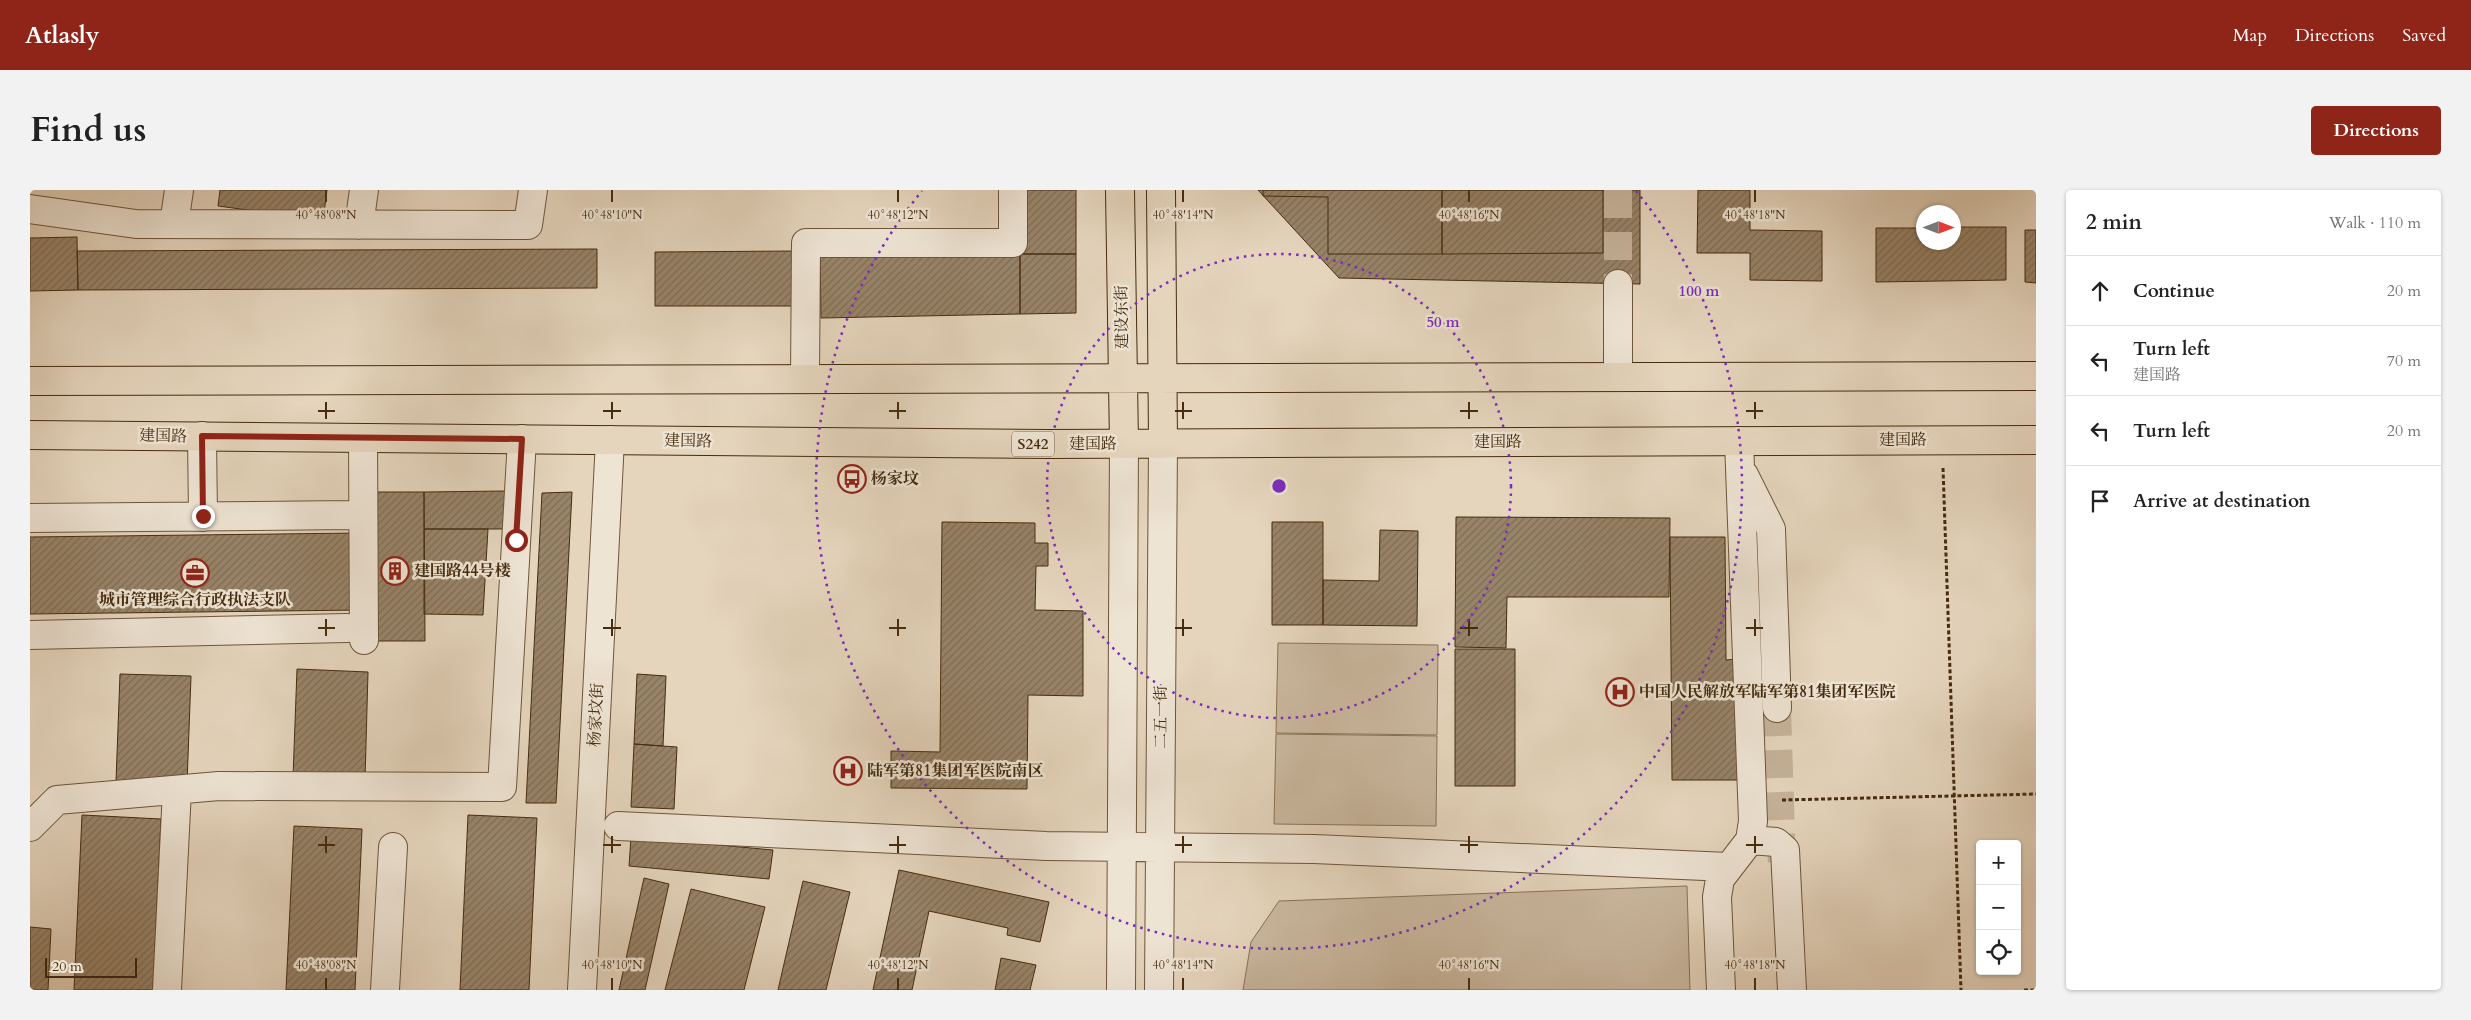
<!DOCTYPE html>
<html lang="en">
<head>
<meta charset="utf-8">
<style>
	:root { --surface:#fff; --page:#f2f2f2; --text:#222; --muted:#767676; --line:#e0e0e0; --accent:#8f2418 }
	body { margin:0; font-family:Cardo,"Noto Serif SC",serif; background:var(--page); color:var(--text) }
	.controls { position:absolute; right:15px; bottom:15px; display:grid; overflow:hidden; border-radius:5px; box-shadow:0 1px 4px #0004 }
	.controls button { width:45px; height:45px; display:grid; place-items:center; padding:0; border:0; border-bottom:1px solid var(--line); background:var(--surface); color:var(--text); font:25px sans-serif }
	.compass { position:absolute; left:1886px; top:15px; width:45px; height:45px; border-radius:50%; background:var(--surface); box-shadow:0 1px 4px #0004; rotate:90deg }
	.scale { position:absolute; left:15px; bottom:12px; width:92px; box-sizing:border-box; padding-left:5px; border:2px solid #452c0e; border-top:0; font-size:14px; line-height:18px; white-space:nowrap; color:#452c0e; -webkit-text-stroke:4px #eee4d4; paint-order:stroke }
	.stop { position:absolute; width:15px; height:15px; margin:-11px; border:4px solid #8f2418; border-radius:50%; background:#fff }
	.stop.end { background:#8f2418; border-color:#fff; box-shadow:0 1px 5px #0008 }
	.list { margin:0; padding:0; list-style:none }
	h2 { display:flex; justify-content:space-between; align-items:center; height:65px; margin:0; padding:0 20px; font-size:21px }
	h2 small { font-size:16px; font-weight:400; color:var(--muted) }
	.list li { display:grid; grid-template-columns:32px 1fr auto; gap:15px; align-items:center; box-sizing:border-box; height:70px; padding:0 20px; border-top:1px solid var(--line) }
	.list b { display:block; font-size:19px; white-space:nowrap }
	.list p { margin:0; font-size:16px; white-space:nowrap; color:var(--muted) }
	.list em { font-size:16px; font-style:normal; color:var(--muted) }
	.icon { flex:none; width:28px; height:28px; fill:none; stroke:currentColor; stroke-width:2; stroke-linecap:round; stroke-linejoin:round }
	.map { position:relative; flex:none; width:2006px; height:800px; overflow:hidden; border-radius:5px }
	header { display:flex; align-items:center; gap:30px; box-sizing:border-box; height:70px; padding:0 25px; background:var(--accent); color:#fff }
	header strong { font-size:24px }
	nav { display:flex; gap:28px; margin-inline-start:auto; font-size:18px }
	.intro { display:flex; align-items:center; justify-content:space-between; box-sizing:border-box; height:120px; padding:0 30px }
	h1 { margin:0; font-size:35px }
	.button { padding:12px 22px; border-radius:5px; background:var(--accent); color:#fff; font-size:18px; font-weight:700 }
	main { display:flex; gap:30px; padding:0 30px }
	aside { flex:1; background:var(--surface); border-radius:5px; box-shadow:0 1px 4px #0004 }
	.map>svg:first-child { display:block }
	.grass { fill:#cab89f; stroke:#887256 }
	.building { fill:url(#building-hatch); stroke:#452c0e }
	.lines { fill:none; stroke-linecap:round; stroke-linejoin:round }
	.minor-tunnel { stroke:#c5b39a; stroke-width:28; stroke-dasharray:28 14; stroke-linecap:butt }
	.minor-casing { stroke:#6d563a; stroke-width:30 }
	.major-casing { stroke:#452c0e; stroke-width:30 }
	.path { stroke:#452c0e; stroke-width:3; stroke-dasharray:4 2.5; stroke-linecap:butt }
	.minor { stroke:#eee4d4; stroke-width:28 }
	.major { stroke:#e5d5bd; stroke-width:28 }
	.route { stroke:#8f2418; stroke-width:6 }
	.ticks { fill:none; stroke:#452c0e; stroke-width:2 }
	.ring { fill:none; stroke:#7b2cbf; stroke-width:2.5; stroke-dasharray:2.5 5 }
	.labels { text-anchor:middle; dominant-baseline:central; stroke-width:5; stroke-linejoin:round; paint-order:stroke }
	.shield { fill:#eee4d4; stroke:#786349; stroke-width:1 }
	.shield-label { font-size:15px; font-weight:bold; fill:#452c0e }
	.street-label { font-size:16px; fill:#452c0e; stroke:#eee4d4 }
	.poi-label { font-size:16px; font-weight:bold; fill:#452c0e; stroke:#eee4d4; text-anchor:start }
	.ticks-label { font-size:12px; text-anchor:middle; fill:#452c0e; stroke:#eee4d4; stroke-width:5; stroke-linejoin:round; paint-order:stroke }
	.centre { fill:#7b2cbf; stroke:#eee4d4; stroke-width:2.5 }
	.ring-label { font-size:15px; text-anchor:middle; font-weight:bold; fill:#7b2cbf; stroke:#eee4d4; stroke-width:5; stroke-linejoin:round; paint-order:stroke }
</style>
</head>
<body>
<header>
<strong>Atlasly</strong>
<nav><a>Map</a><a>Directions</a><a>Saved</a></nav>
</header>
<div class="intro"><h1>Find us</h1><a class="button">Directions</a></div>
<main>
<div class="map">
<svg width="2006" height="800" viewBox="0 0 2006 800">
	<defs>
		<pattern id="building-hatch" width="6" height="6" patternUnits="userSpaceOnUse" patternTransform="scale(1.25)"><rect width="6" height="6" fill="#988469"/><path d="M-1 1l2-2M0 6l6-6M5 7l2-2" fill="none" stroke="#7e6c55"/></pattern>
	</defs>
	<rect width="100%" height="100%" fill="#e5d5bd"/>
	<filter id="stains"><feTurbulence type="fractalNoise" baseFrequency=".004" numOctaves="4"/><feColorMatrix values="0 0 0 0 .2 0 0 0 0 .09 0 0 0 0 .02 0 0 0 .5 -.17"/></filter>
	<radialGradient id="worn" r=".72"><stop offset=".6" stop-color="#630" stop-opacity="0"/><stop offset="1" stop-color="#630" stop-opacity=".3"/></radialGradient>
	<path class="grass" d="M1248,453L1408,455L1407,545L1246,543Z
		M1246,544L1407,546L1406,636L1244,634Z
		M1657,696L1660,800H1213L1221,752L1249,711Z"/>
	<path class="building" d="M190,0H297L293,30L188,16Z
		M990,0H1046V64H990Z
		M1228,0H1610V94L1309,88Z
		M1233,0H1412V64H1298V7L1233,6Z
		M1412,0H1573V63L1412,64Z
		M1668,0H1720V40L1792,41V91L1720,90V63H1667Z
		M1924,37H1976V90L1846,92V38H1894V52H1924Z
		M1995,40H2006V93L1995,92Z
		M47,47L48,100L0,101V48Z
		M567,59V98L48,100L47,61Z
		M767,61V116H625V62Z
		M990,64V124L791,128L790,67Z
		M990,64H1046V123L990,124Z
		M475,301V339H394V302Z
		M336,302H394L395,451H336Z
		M542,302L526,613H496L512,303Z
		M1426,327L1640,328L1639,407H1477L1476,458L1425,457Z
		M912,332L1005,333V353H1018V376H1006L1005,420L1053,421V506L998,505L997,599L861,598V561L910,562Z
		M1242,332H1293V435H1242Z
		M394,339H458L453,425L394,424Z
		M1350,340L1388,341L1387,436L1293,435V390L1349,391Z
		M330,343L331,420L0,424V347Z
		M1640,347H1695L1696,470L1707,469L1708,590H1642Z
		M1425,459H1485V596H1425Z
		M267,479L338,482L335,590L263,588Z
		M90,484L161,486L157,594L86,592Z
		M607,484L636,486L633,556L604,554Z
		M604,554L647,557L644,619L601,617Z
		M52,625L131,629L123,800H44Z
		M438,625L507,628L499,800H430Z
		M264,636L332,639L325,800H256Z
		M601,647L743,660L739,689L599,676Z
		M869,680L1019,712L1010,752L977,745L978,738L899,721L882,800H843Z
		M614,688L639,694L615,800H589Z
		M773,691L820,702L796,800H748Z
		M661,699L735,717L714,800H635Z
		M0,737L21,739L18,800H0Z
		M971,768L1006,775L1000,800H965Z"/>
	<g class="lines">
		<path class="minor-tunnel" d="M1588,0V94
			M1747,518L1752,677"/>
		<defs>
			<path id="minor" d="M0,19L106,34L498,35L503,0
				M144,34L149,0
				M329,35L334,0
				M1588,94V187
				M775,189L776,53H983V0
				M172,246L173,327
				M333,248L334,450
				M1714,285L1741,339L1747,518
				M0,328L320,325
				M0,445L317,438
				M588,636L1016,656L1284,659L1698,677
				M0,637L27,610L189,596L472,597L492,249
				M1720,650L1746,652L1755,660L1762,800
				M137,800L147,600
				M355,800L363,657
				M552,800L580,250
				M1091,800L1094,254
				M1129,800L1133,254
				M1691,800L1687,707L1690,689L1720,650L1723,631L1709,251"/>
			<path id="major" d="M1090,0L1094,254
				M1131,0L1133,254
				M0,191L2006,186
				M0,245L1019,254L2006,250"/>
		</defs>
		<use href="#minor" class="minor-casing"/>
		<use href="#major" class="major-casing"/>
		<path class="path" d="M1913,278L1931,800
			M1752,610L2006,604
			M1994,800H2006"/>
		<use href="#minor" class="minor"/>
		<use href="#major" class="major"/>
	</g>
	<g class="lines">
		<path class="route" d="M173,326L172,246L492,249L486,350"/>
	</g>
	<path class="ticks" d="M296,0V12M582,0V12M868,0V12M1153,0V12M1439,0V12M1725,0V12M296,212V229M582,212V229M868,212V229M1153,212V229M1439,212V229M1725,212V229M288,221H305M573,221H591M859,221H876M1145,221H1162M1430,221H1448M1716,221H1733M296,429V446M582,429V446M868,429V446M1153,429V446M1439,429V446M1725,429V446M288,438H305M573,438H591M859,438H876M1145,438H1162M1430,438H1448M1716,438H1733M296,646V663M582,646V663M868,646V663M1153,646V663M1439,646V663M1725,646V663M288,655H305M573,655H591M859,655H876M1145,655H1162M1430,655H1448M1716,655H1733M296,788V800M582,788V800M868,788V800M1153,788V800M1439,788V800M1725,788V800"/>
	<g class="ring">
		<circle cx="1249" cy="296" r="232"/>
		<path d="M1606 1A463 463 0 1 1 892 1"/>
	</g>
	<defs>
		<symbol id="bus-ring" viewBox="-11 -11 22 22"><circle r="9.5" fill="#eee4d4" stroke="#8f2418" stroke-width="1.5"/><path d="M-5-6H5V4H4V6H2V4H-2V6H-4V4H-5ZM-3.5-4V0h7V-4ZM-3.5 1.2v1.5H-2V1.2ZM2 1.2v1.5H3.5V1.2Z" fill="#8f2418"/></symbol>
		<symbol id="building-ring" viewBox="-11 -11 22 22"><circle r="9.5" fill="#eee4d4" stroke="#8f2418" stroke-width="1.5"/><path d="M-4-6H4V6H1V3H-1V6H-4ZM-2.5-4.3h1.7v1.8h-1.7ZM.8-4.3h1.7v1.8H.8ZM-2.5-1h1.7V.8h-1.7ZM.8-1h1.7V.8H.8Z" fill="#8f2418"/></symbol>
		<symbol id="office-ring" viewBox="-11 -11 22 22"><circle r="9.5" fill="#eee4d4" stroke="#8f2418" stroke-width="1.5"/><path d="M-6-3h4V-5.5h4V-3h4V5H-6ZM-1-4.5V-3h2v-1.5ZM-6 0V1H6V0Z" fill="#8f2418"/></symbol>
		<symbol id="hospital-ring" viewBox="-11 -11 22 22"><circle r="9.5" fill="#eee4d4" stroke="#8f2418" stroke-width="1.5"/><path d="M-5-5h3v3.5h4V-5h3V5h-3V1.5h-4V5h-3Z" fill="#8f2418"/></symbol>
	</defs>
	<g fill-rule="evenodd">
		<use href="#bus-ring" x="806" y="273" width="32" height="32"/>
		<use href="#building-ring" x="349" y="365" width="32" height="32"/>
		<use href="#office-ring" x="149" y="367" width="32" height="32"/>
		<use href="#hospital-ring" x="1574" y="486" width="32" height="32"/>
		<use href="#hospital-ring" x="802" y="565" width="32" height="32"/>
	</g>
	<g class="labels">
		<rect class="shield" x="982" y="241.5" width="42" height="25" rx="4"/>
		<g class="shield-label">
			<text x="1003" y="254">S242</text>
		</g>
		<g class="street-label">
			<text transform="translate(1092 127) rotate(-91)">建设东街</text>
			<text transform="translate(133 246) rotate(1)">建国路</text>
			<text x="1873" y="250">建国路</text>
			<text transform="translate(658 251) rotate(1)">建国路</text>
			<text x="1468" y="252">建国路</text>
			<text x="1063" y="254">建国路</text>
			<text transform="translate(566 525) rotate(-87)">杨家坟街</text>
			<text transform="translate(1131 527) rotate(-90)">二五一街</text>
		</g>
		<g class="poi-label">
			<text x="841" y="289">杨家坟</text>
			<text x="384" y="381">建国路44号楼</text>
			<text x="165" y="410" text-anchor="middle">城市管理综合行政执法支队</text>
			<text x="1609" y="502">中国人民解放军陆军第81集团军医院</text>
			<text x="837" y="581">陆军第81集团军医院南区</text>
		</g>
	</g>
	<g class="ticks-label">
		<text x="296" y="29">40°48'08"N</text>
		<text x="582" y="29">40°48'10"N</text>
		<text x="868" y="29">40°48'12"N</text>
		<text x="1153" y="29">40°48'14"N</text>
		<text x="1439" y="29">40°48'16"N</text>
		<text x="1725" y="29">40°48'18"N</text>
		<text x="296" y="779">40°48'08"N</text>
		<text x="582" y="779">40°48'10"N</text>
		<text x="868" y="779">40°48'12"N</text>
		<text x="1153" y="779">40°48'14"N</text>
		<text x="1439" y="779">40°48'16"N</text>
		<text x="1725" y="779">40°48'18"N</text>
	</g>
	<circle cx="1249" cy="296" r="8" class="centre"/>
	<g class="ring-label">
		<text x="1669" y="106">100 m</text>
		<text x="1413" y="137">50 m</text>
	</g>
	<rect width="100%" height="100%" filter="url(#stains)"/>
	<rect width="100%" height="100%" fill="url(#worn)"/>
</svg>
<div class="controls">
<button>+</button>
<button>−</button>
<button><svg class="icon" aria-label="locate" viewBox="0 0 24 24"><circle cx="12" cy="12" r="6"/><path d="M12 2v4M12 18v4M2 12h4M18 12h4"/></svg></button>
</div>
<svg class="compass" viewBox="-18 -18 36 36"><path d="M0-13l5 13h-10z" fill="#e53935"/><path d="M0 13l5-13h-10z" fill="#767676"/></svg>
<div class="scale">20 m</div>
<div class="stop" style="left:486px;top:350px"></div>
<div class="stop end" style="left:173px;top:326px"></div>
</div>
<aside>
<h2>2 min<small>Walk · 110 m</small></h2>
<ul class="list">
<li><svg class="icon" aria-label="ahead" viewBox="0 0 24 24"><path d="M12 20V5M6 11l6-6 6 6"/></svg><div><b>Continue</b></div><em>20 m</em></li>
<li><svg class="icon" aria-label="left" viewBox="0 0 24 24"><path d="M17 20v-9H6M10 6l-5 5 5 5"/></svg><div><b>Turn left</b><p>建国路</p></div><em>70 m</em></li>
<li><svg class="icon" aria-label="left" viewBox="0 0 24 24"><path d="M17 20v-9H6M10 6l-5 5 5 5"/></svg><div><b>Turn left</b></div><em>20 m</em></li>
<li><svg class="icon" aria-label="arrive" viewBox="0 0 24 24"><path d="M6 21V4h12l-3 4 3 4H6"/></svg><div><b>Arrive at destination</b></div></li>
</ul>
</aside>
</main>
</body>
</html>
